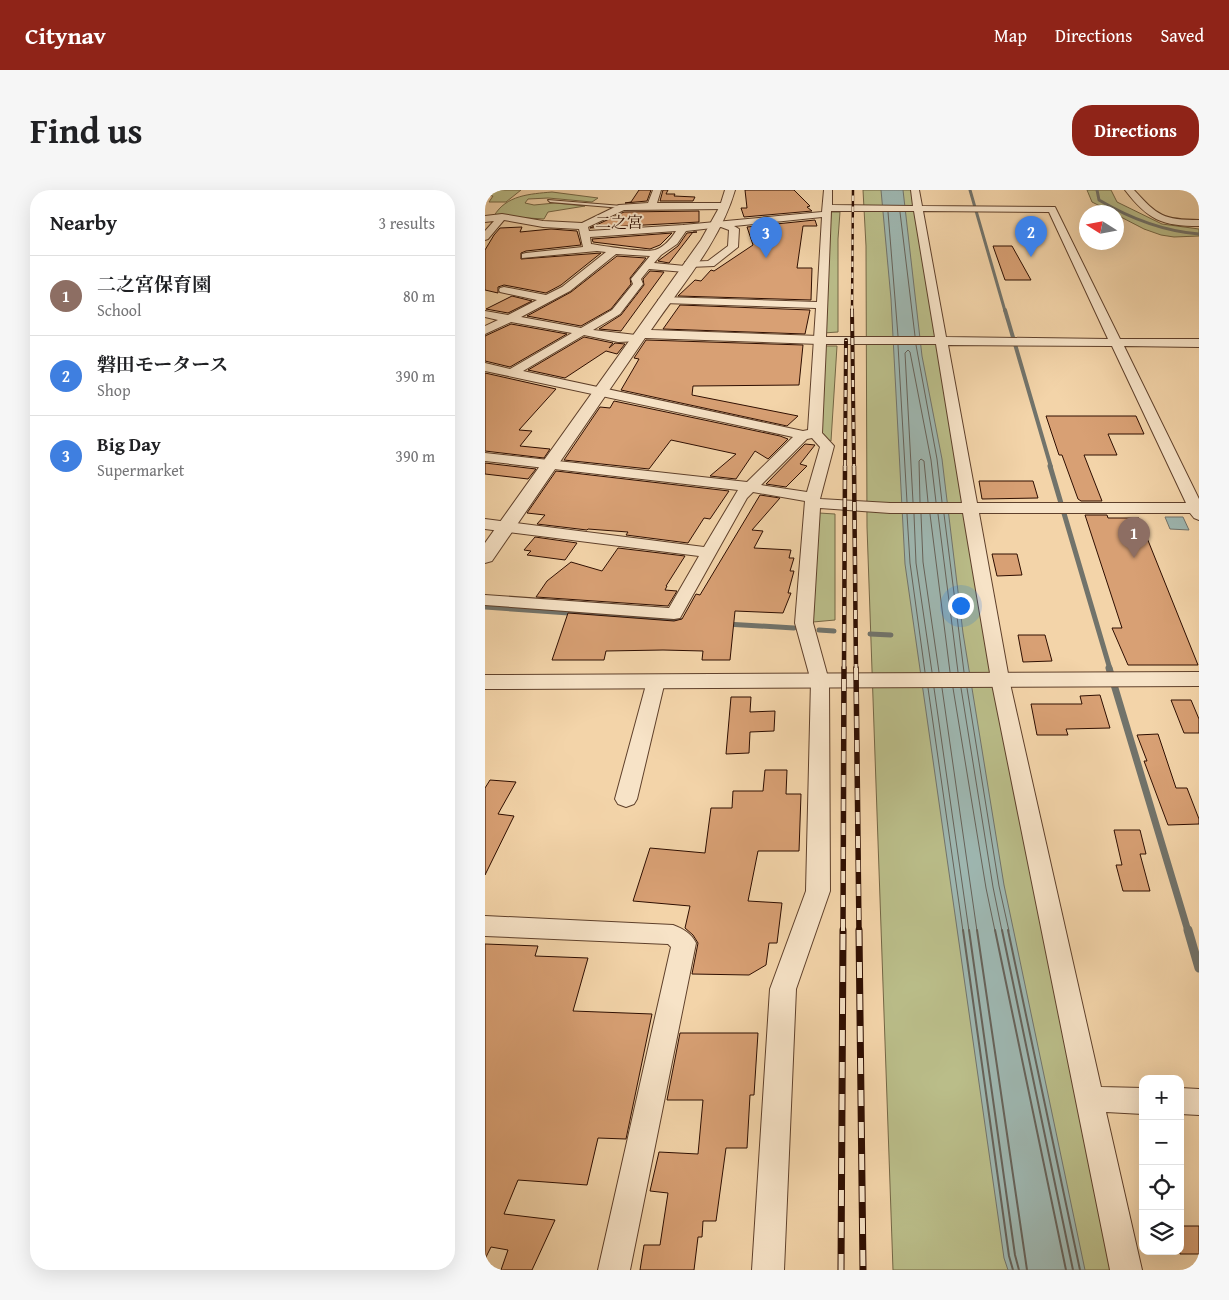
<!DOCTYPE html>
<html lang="en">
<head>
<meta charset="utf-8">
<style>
	:root { --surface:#fff; --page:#f6f6f6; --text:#202124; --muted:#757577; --line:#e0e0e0; --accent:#8f2418 }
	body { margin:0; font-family:"Gentium Book Plus","Noto Serif JP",serif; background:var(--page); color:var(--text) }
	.controls { position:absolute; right:15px; bottom:15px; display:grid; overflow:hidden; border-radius:10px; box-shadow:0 5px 20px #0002 }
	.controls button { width:45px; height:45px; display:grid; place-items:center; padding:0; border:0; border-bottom:1px solid var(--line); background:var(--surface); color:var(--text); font:25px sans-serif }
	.compass { position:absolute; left:594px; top:15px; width:45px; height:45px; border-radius:50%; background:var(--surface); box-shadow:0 5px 20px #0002; rotate:281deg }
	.you { position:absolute; left:475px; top:415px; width:18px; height:18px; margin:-12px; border:4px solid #fff; border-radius:50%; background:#1a73e8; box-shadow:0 0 0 8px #1a73e833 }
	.badge { display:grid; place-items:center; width:32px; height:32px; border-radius:50%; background:var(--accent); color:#fff; font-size:16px; font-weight:700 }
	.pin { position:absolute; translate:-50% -41px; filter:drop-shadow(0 1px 2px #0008) }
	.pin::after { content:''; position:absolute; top:26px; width:18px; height:15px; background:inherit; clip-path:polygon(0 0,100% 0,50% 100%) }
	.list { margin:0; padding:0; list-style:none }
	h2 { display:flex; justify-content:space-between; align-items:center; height:65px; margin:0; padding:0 20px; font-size:21px }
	h2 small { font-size:16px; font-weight:400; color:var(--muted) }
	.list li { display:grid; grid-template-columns:32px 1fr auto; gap:15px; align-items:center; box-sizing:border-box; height:80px; padding:0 20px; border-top:1px solid var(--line) }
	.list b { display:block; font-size:19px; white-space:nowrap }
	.list p { margin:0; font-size:16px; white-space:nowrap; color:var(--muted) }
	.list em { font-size:16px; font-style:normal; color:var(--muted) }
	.icon { flex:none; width:28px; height:28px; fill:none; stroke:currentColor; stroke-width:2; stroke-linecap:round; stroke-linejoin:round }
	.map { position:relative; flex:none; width:714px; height:1080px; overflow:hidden; border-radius:20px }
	header { display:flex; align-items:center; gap:30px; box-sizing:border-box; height:70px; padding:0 25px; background:var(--accent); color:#fff }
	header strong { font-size:24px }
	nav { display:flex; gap:28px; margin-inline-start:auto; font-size:18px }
	.intro { display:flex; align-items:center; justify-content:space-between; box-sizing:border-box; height:120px; padding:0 30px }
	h1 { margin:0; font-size:35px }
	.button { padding:12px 22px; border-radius:20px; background:var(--accent); color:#fff; font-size:18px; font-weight:700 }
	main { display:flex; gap:30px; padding:0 30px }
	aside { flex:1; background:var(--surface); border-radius:20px; box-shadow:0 5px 20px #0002 }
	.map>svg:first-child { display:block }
	.green { fill:#babd89; stroke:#746645 }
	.water { fill:#9eb7b1; stroke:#71736b }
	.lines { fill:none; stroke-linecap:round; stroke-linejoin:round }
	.shore-far1 { stroke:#666259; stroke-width:1 }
	.shore { stroke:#666259; stroke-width:2 }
	.stream-far4 { stroke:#71736b; stroke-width:3 }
	.stream-far3 { stroke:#71736b; stroke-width:4 }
	.stream-far2 { stroke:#71736b; stroke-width:5 }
	.stream-far1 { stroke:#71736b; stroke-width:7 }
	.stream { stroke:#71736b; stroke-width:9 }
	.building { fill:#d8a074; stroke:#2e0e01 }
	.service-casing { stroke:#5f402b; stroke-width:2 }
	.minor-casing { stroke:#5f402b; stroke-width:2 }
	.tertiary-casing { stroke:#5f402b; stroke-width:2 }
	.service { fill:#f7e3c7; fill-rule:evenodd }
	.minor { fill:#f7e3c7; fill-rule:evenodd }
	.tertiary { fill:#f7e3c7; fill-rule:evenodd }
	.rail-far4-casing { stroke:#2e0e01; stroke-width:2.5 }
	.rail-far3-casing { stroke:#2e0e01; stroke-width:4 }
	.rail-far2-casing { stroke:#2e0e01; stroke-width:4.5 }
	.rail-far1-casing { stroke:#2e0e01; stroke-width:5.5 }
	.rail-casing { stroke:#2e0e01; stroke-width:7 }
	.rail-far4 { stroke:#f7e3c7; stroke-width:2; stroke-dasharray:5.5; stroke-linecap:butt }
	.rail-far3 { stroke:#f7e3c7; stroke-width:2.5; stroke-dasharray:7; stroke-linecap:butt }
	.rail-far2 { stroke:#f7e3c7; stroke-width:3; stroke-dasharray:9; stroke-linecap:butt }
	.rail-far1 { stroke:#f7e3c7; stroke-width:4; stroke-dasharray:12; stroke-linecap:butt }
	.rail { stroke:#f7e3c7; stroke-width:5; stroke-dasharray:16; stroke-linecap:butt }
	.labels { text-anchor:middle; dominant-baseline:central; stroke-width:4; stroke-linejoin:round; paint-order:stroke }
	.far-quarter-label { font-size:16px; fill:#2e0e01; stroke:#f7e3c7 }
</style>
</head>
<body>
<header>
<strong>Citynav</strong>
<nav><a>Map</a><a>Directions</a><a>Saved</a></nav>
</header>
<div class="intro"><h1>Find us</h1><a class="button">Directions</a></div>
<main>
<aside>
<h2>Nearby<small>3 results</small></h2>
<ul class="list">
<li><span class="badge" style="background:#8d6e63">1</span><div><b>二之宮保育園</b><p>School</p></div><em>80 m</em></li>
<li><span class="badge" style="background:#3f7fe0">2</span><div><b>磐田モータース</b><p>Shop</p></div><em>390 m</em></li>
<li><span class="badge" style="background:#3f7fe0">3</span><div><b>Big Day</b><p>Supermarket</p></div><em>390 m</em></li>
</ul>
</aside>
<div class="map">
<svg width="714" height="1080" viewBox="0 0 714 1080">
	<rect width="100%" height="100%" fill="#f3d4a9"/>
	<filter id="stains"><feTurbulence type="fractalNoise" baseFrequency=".004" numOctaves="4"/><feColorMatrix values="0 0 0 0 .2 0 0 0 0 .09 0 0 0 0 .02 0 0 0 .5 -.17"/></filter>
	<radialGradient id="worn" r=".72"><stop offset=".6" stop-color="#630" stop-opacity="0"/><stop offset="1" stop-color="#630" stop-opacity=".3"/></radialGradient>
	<path class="green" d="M0,0H36L21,12H4L8,6L0,5Z
		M378,0H430L481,297L641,1080H408L382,337L381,56Z
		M602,0H626L632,12L677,34L714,39V46L689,47L676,45L659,39L632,25V22H627L607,12Z
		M67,2L113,8L107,12L63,8L43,9L40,13L49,15L70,13L100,16L63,22L59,29L9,26C21,5 45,4 67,2Z
		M346,22H355L353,49V142L338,143Z
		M338,156H352L346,251L330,244Z
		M334,323L350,324V430L328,432Z"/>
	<path class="water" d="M396,0H418L437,166L457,269L478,443L519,695L600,1080H523L519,1068L420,374L406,109Z
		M680,327H698L704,340L685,339Z"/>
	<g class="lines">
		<path class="shore-far1" d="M403,22L413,146
			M415,22L430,146
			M413,155L422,312
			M431,155L452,269L457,312
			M428,312L420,163L423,160L425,162L446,270L451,312
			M435,312L434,271L436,269L439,271L443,312
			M422,324L425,373L440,482
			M429,324L431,373L447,482
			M436,324L438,372L454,482
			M445,324L465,482
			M453,324L473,482
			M459,324L479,482
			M443,498L478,741
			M449,498L484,741
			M457,498L492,741
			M468,498L501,698L510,741
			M476,498L508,697L517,741
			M482,498L514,696L524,741"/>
		<path class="shore" d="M478,740L524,1066L528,1080
			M484,740L530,1065L534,1080
			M492,740L542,1080
			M510,740L581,1080
			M517,740L588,1080
			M523,740L595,1080"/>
		<path class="stream-far4" d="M485,0L520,121
			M612,0L614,10C646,29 677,41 714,44"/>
		<path class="stream-far3" d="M520,120L566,277"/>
		<path class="stream-far2" d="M565,276L625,479
			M0,417L198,431
			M241,434L309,438
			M334,440L349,441
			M385,444L406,445"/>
		<path class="stream-far1" d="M624,478L703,741"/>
		<path class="stream" d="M703,740L714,778"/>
	</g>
	<path class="building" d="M154,0H166L162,11L140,13L146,12Z
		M178,0H183L181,4H190L189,6L210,7L208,11H175Z
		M260,0H309L325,16L322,17L327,21L259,27L256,18H262Z
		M214,21V32L105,38L139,22Z
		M330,30L332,36H318L312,78H327L326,110L193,106L210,90L216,91L226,80L229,81L268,55L262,37Z
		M37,37L35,42L66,39L92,41L96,55L41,61L36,63V69L116,63L76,95L61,103L19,95L13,97V103L0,100V60L9,45L15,38Z
		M208,42L184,73L173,71L193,56L202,43L212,42Z
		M187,43L175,55L165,59L108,52L107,49Z
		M508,56H527L546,90H520Z
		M132,66L161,68L145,88L146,94L126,119L96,136L42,126L86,102Z
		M165,81L179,82L136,141L114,139L136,125L159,95L158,89Z
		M27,106L47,111L23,123L1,119Z
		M195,115L325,120L320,144L178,139Z
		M26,134L82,144L25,177L0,171V146Z
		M99,147L128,153L124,158L130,153L140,154L132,164L121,161L80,188L43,180Z
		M161,150L318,155L314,195L208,196L207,205L313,226L302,236L136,200L154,169L149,168Z
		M0,183L71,199L34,240L47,241L35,256L65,259L59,268L0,261Z
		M129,211L295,246L303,249L283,269L270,261L251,289L225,286L251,264L186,250L164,279L79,270L115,217L125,218Z
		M561,226H651L659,244H623L632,265H599L617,311H596L593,309L577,265H574Z
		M320,254L330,255L315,274L322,276L301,297L281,294Z
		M0,273L51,279L43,289L0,284Z
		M71,281L244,301L225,329L219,328L203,353L141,345L143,342L103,339L102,340L52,334L60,325L42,323Z
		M494,291H548L553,308L497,309Z
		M275,305L295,308L267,340L278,341L269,358L306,360L304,368H309L305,381H309L303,403H306L298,423L250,421L245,470H217L218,461L178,460L121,461L119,470H67L83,423L189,431L197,429L211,404L215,405Z
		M600,325H622L623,328H654L713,475H643L627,438H637Z
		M50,347L92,353L80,370L42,365L46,361L39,360Z
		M133,358L200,366L181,396H182L180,400L192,401L183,416L51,407L62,391L86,372L117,381Z
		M507,364H532L537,385L512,386Z
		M533,445H560L567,471L538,472Z
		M615,505L625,538L581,539L583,545H552L546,514H597L595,506Z
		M246,507H266L265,522L290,521L289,541L265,542L264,563L241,564Z
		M686,510H706L714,529V543H699Z
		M673,544L691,598H702L714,629V634L683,635L659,571H662L652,545Z
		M280,580H302L301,604H316L314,661H273L263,711L297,713L292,753H284L281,775L264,785L207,784L213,753L208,745L200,738L205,716L148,711L165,658L220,663L226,618H247L248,601H278Z
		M5,590L31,592L13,624L29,626L0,685V598Z
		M629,640H655L661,664H655L665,701H638L631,675H637Z
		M0,754L53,756L50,766L103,768L88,821L167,824L141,949L113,948L102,995L33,990L19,1024L70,1030L47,1080H16L23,1060L6,1057L0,1069Z
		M195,843H273L269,905H265L262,958H241L231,1031H218L217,1047H213L209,1080H155L159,1055H175L183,1003L165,1001L174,962L213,964L218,910H182Z
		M695,1036H714V1064H695Z"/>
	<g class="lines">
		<defs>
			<path id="service" d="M63,10L137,16L139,17L137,18L65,12Z"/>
			<path id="minor" d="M168,0H176L172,13H240L244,16L240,19L139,20L103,37L104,41L198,35L337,22L339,0H347V15L428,16L426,0H434L437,16L570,17L635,149H714V157L639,156L714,309V330L709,328L705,323H494L524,489L616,897L658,898V924L621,922L657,1080H625L506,489L478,323H405L335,318L328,433L344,491L345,701L311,799L299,1080H267L285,799L321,701L326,491L310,433L320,311L268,302L262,308L195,428L189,429L0,415V405L184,418L214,366L0,339V329L219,357L253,300L0,271V263L262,292L308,247L0,181V173L25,179L87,143L26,132L0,144V136L13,130L0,127V121L23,125L52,110L15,102L14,100L15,98L19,97L61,105L77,97L121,62L112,61L37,68V64L41,63L98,57L94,39L58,37L19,30L3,49L0,50V41L9,31L0,32V26L17,24L58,31L97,33L134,15L163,13ZM346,21H429L450,147H341ZM438,21L564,22L623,149L461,147ZM337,27L332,112L178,107L173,110L178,113L331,118L323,240L318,241L38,181L99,145L133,152L155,151L157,149L151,145L108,140L135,124L158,94L156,89L164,79L200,82L204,81V77L229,76L253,57L254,39L249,36ZM236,37L244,40L243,56L223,71L200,72V76L169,73L176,65L192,54L201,41ZM191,41C186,49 179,57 170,60C160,63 119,56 106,54L105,47ZM131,64L165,66L146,89L148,94L127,120L96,138L36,127L85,101ZM341,154H451L477,313H405L335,309L349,256L337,243ZM463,155L627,156L701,313H492ZM327,248L335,257L322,302L276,295L322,249Z
				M640,0H649C673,26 678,30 714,30V36C677,36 663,30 640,0Z
				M171,485L178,487L180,491L152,609L149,614L141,617L133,614L130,609L162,491L164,487Z
				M0,726L188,735C198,739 206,743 211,753L145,1080H113L186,757L183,754L0,746Z
				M695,898L714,899V925L695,924Z"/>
			<path id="tertiary" d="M240,0H250C235,52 196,96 166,140L334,146L341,150L334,154L160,148L7,371L0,373V353L216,50L235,16Z
				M714,482V496L0,499V485Z"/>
		</defs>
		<use href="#service" class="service-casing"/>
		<use href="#minor" class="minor-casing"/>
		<use href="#tertiary" class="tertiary-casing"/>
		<use href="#service" class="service"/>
		<use href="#minor" class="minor"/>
		<use href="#tertiary" class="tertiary"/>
		<defs>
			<path id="rail-far4" d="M367,121L368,0"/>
			<path id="rail-far3" d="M367,120L369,277
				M360,277L361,150"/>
			<path id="rail-far2" d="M369,276L371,479
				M359,479L360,276"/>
			<path id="rail-far1" d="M371,478L374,741
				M358,741L359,478"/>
			<path id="rail" d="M374,740L378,1080
				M356,1080L358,740"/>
		</defs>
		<use href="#rail-far4" class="rail-far4-casing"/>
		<use href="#rail-far3" class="rail-far3-casing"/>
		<use href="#rail-far2" class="rail-far2-casing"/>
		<use href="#rail-far1" class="rail-far1-casing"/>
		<use href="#rail" class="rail-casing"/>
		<use href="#rail-far4" class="rail-far4"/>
		<use href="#rail-far3" class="rail-far3"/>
		<use href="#rail-far2" class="rail-far2"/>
		<use href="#rail-far1" class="rail-far1"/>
		<use href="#rail" class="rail"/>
	</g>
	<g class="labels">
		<g class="far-quarter-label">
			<text x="134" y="32">二之宮</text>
		</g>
	</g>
	<rect width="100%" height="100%" filter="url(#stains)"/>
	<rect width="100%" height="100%" fill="url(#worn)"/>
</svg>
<div class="controls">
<button>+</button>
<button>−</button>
<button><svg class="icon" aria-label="locate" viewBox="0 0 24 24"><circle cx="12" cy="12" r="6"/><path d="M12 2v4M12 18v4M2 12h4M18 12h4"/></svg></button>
<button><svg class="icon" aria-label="layers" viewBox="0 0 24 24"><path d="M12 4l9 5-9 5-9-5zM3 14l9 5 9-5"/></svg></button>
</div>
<svg class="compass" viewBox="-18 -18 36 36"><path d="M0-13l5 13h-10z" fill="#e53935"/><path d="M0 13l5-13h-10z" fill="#757577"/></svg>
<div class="you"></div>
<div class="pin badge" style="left:649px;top:368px;background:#8d6e63">1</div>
<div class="pin badge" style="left:546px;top:67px;background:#3f7fe0">2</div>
<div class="pin badge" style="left:281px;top:68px;background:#3f7fe0">3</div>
</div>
</main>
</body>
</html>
